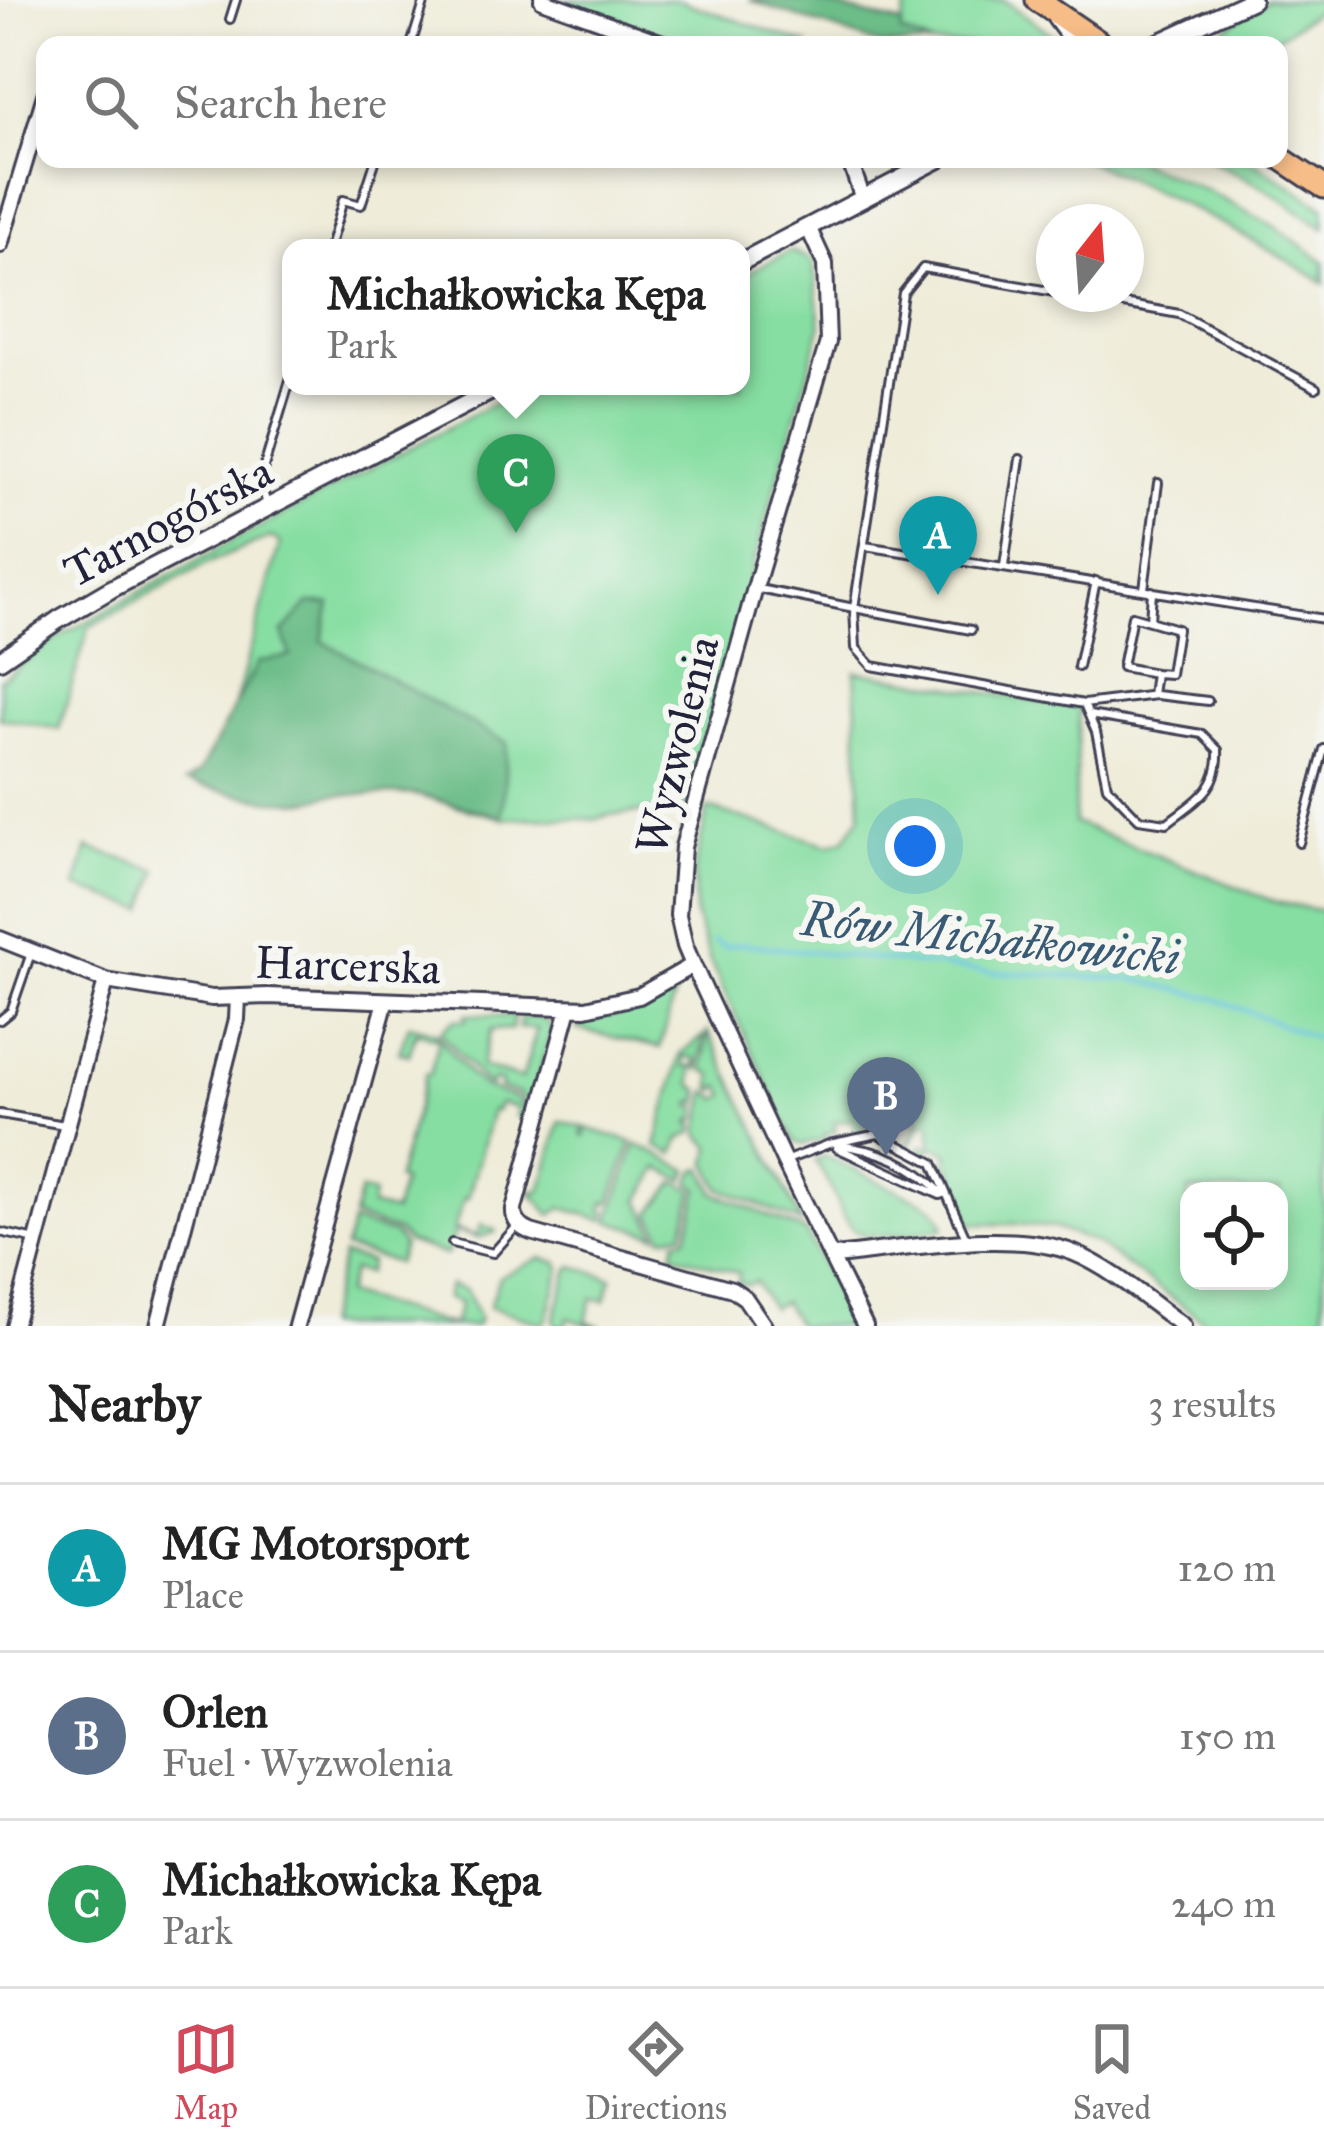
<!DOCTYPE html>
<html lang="en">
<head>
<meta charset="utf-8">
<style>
	:root { --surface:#fff; --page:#f2f2f2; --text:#222; --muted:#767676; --line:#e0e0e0; --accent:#d1495b }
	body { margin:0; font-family:"IM FELL Great Primer",serif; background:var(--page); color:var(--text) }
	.controls { position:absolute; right:36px; bottom:36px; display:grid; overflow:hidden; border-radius:24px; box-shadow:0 6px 18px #0003 }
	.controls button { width:108px; height:108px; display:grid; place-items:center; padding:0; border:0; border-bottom:3px solid var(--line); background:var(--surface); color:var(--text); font:60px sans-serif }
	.compass { position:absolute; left:1036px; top:204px; width:108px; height:108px; border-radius:50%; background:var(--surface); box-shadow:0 6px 18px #0003; rotate:17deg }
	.you { position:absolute; left:915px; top:846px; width:42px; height:42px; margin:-30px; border:9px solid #fff; border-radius:50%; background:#1a73e8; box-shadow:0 0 0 18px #1a73e833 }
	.badge { display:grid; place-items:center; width:78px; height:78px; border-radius:50%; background:var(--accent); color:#fff; font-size:39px; font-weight:700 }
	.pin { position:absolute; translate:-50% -99px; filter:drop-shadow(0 3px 6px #0008) }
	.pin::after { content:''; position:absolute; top:63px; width:42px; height:36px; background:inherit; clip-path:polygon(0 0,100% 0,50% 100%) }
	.popup { position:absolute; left:282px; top:239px; width:468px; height:156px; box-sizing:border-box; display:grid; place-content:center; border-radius:24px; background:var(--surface); filter:drop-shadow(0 3px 9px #0005); font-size:39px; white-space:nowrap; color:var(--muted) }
	.popup b { font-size:45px; color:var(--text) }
	.popup::after { content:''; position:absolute; left:50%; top:100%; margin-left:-24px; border:24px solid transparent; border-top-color:var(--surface) }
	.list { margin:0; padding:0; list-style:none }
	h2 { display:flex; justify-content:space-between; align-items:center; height:156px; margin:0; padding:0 48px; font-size:51px }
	h2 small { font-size:39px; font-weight:400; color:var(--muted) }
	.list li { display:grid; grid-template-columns:78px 1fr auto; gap:36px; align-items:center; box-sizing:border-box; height:168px; padding:0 48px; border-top:3px solid var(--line) }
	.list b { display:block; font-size:45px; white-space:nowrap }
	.list p { margin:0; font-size:39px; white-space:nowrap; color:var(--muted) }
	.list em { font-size:39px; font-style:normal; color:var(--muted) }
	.icon { flex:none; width:66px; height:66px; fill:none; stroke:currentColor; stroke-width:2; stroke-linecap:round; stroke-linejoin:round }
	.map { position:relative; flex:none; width:1324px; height:1326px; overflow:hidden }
	.search { position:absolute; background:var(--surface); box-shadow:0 6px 18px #0003; left:36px; right:36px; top:36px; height:132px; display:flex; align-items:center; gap:30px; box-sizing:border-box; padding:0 42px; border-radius:24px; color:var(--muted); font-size:45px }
	.sheet { height:660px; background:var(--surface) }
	nav { display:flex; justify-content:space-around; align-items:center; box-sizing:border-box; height:168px; border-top:3px solid var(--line); background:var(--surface); font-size:33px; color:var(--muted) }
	nav a { display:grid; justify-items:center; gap:6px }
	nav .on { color:var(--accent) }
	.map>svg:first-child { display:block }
	.green { fill:#86dea2; stroke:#54806e; stroke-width:3; fill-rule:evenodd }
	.forest { fill:#6cbd88; stroke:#477062; stroke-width:3 }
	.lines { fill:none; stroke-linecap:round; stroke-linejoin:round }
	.stream { stroke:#60c3de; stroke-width:4.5 }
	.service-casing { stroke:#414053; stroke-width:12 }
	.minor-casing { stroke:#414053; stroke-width:20 }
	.tertiary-casing { stroke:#414053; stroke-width:22 }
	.primary-casing { stroke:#414053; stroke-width:27 }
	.service { stroke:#fff; stroke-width:6 }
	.minor { stroke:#fff; stroke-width:14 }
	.tertiary { stroke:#fff; stroke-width:16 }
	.primary { stroke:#f7bd88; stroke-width:21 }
	.labels { text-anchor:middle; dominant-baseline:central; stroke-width:12; stroke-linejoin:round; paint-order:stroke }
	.street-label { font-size:45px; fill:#22223b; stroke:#f6f6f2 }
	.water-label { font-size:48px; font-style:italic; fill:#385a74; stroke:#f6f6f2 }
</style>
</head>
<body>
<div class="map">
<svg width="1324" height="1326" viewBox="0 0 1324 1326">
	<rect width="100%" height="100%" fill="#f6f6f2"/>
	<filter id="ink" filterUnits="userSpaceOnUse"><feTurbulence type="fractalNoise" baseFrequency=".00833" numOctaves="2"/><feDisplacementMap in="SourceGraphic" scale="24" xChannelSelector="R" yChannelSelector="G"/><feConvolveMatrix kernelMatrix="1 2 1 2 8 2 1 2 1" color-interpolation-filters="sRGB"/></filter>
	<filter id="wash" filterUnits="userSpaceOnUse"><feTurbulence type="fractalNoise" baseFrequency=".004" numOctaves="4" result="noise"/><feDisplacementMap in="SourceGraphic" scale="48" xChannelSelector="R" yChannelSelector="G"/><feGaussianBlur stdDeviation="2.7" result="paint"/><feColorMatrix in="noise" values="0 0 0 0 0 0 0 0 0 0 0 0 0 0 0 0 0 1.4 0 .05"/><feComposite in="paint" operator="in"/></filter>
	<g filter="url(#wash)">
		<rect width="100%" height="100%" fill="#efecd9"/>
		<path class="green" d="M563,0H678L809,45H688Z
			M909,0H1004L1057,38L1061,45H932L900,32Z
			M1268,0H1324V6L1266,45H1200Z
			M1082,159H1133L1207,191L1274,226L1324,261V283C1248,234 1166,194 1082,159Z
			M1208,159H1249L1324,207V228L1263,187Z
			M791,251L813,260L821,327L684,811L673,810V804L670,810L608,815L597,819L502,818L416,795L366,788L251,795L212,787L280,543L271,537L210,562L89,627L59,729L0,718V680L55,639L229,543L527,386H741V276Z
			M855,671L1079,708L1074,823L1275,902L1324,911V1326H1211L1094,1242L1055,1228L1015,1224H971L952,1168L945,1164L949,1153L932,1146L928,1155L919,1152L922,1145L929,1148L933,1137L929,1135L932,1125L923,1121L910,1146H906L919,1119L897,1108L883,1135L870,1129L867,1123L862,1124L863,1131L857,1132L852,1119L834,1123L836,1132L825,1134L826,1139L803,1145L794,1141L711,964L695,916L694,870L708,808L828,845L844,840L861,815ZM1189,1191H1279V1281H1189Z
			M88,848L158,870L145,910L76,887Z
			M674,996L660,1048L577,1029L587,1020L619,1014Z
			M466,1014L514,1017L512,1029L491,1030L481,1066L522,1079L537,1029L519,1028L521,1017L540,1018L550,1024L551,1031L530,1109L519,1094L500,1088L501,1082L493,1080L491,1085L486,1084L440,1032L454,1020H466Z
			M409,1025L435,1032L470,1075L484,1087L516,1098L528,1113L527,1119L516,1116L517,1108L500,1103L496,1111L492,1110L468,1198H464L454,1229L477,1236L481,1225L496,1230V1232L478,1238L455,1231L447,1255L407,1242L397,1231L353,1217L360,1191L373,1194L371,1206L394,1212L402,1181L397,1179L426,1074H430L439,1039L416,1032L409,1055L399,1052Z
			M708,1032L802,1223L720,1188L708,1163L711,1147L699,1134L707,1091L719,1099L726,1095L721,1086L715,1089L716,1092L712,1087L713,1075L703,1069Z
			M704,1036L698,1071L696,1061L692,1057H684L685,1067H691L693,1065L692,1084L700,1091L699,1103L693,1102L692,1106L698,1108L695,1121L691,1120L690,1124L695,1125L693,1133L680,1139L674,1154L656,1146L681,1053Z
			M560,1121L583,1127L582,1135L585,1137L586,1128L632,1142L610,1203L605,1202L602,1210L607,1212L604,1220L562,1208L551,1215L530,1191H541Z
			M636,1144L689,1170L684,1180L659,1168L640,1200L657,1235L609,1221Z
			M825,1156L929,1205L938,1213L944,1225L943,1229C924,1231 867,1242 854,1230C840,1218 830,1179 815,1161Z
			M703,1168L715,1193L806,1232L852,1326H798L783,1302L771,1308L755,1281L748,1285L738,1282L739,1273L673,1254L676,1240L687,1237L699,1188L690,1183L696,1170Z
			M676,1182L694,1190L683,1233L663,1237L651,1213Z
			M352,1222L394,1234L403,1245L397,1263L345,1248Z
			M343,1255L370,1262L367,1274L352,1270L345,1294L453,1326L460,1303L446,1298L449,1285L466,1290L479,1319L476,1326H324Z
			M541,1258L559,1263L561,1268L546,1321L542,1323L489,1307L499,1277Z
			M573,1266L612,1278L605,1301L592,1298L586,1321L601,1326H591L568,1318L565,1326H557L554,1320L569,1269Z"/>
		<path class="forest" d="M749,0H808L902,24L901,33L932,45H880Z
			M309,603L330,604L322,641L507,743L502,817L416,794L327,795C298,813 220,790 186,782L199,773L258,662L291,656L283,632Z"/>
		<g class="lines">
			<path class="stream" d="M714,941L724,947L742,944L991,972L1132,979L1213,998L1324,1041"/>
		</g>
	</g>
	<g filter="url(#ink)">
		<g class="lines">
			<defs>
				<path id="service" d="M230,19L236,0
					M411,45L425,0
					M329,248L343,200L361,205L376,159
					M1068,294L1179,314L1316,388
					M267,505L260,480L291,377
					M865,546L1324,619
					M1004,566L1020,459
					M759,589L854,608L856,648L872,666L1084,704L1156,695L1208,701
					M1144,589L1158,483
					M1150,621L1152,591
					M971,630L854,608L903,293L923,268L1054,292
					M1078,667L1096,581
					M1152,695L1155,673L1122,667L1132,616L1177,629L1170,674L1155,673
					M1084,704L1096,732L1107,786L1139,819L1167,823C1195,801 1220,790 1218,750L1202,734L1089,715
					M1299,843L1324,749
					M0,1020L11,1011L30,956
					M0,1114L65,1125
					M838,1145C881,1150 912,1163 943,1194
					M837,1148L940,1195
					M787,1160L829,1144L878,1134L933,1163L966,1238
					M0,1232L36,1240
					M452,1243L493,1253L518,1225"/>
				<path id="minor" d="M542,0L668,45
					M849,159L863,199
					M808,227L825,264L828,342L755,588L683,847L678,915L685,946L693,965L784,1161L865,1326
					M0,245L45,95
					M0,939L106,981L212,998L268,996L586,1008L639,996L693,965
					M569,1008L514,1209C513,1221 521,1228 531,1232L732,1289L745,1298L764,1326
					M833,1256C903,1250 1008,1227 1074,1253C1113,1269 1148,1301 1183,1326
					M14,1326L106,981
					M158,1326L237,1019L238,997
					M296,1326L386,1001"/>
				<path id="tertiary" d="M1056,18L1076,45
					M1154,45L1252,0
					M741,262L939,159
					M0,660L58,620L111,589L501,386"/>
				<path id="primary" d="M1037,0L1103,45
					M1279,157L1324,187"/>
			</defs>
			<use href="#service" class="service-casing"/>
			<use href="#minor" class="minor-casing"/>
			<use href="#tertiary" class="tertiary-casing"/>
			<use href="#primary" class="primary-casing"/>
			<use href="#service" class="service"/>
			<use href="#minor" class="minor"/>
			<use href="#tertiary" class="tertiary"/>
			<use href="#primary" class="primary"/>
		</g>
	</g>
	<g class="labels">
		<g class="street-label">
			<text transform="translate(168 521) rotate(-28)">Tarnogórska</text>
			<text transform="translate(677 745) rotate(-76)">Wyzwolenia</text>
			<text transform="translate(348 965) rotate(2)">Harcerska</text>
		</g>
		<g class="water-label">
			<text transform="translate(991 938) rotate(6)">Rów Michałkowicki</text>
		</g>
	</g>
</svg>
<div class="controls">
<button><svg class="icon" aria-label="locate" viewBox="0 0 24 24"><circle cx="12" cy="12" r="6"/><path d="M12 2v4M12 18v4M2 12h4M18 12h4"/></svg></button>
</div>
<svg class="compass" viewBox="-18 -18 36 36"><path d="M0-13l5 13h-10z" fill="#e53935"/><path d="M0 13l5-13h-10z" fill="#767676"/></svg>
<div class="you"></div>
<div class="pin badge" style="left:938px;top:595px;background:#0f9aa8">A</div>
<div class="pin badge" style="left:886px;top:1156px;background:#5c6f8a">B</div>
<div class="pin badge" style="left:516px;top:533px;background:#2e9e5b">C</div>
<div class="popup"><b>Michałkowicka Kępa</b>Park</div>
<div class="search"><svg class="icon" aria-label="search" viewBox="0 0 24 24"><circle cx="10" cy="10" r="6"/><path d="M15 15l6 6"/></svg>Search here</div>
</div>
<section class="sheet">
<h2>Nearby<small>3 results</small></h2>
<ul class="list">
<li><span class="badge" style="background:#0f9aa8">A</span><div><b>MG Motorsport</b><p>Place</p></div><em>120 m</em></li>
<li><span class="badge" style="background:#5c6f8a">B</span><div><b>Orlen</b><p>Fuel · Wyzwolenia</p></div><em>150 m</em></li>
<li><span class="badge" style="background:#2e9e5b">C</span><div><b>Michałkowicka Kępa</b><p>Park</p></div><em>240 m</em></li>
</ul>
</section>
<nav>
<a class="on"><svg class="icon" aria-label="map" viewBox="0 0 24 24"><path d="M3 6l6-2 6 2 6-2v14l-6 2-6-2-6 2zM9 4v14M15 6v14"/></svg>Map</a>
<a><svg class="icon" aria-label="directions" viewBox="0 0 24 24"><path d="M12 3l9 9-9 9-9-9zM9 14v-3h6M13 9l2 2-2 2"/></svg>Directions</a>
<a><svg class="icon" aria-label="saved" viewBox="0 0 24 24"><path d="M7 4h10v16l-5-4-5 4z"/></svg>Saved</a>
</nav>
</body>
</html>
